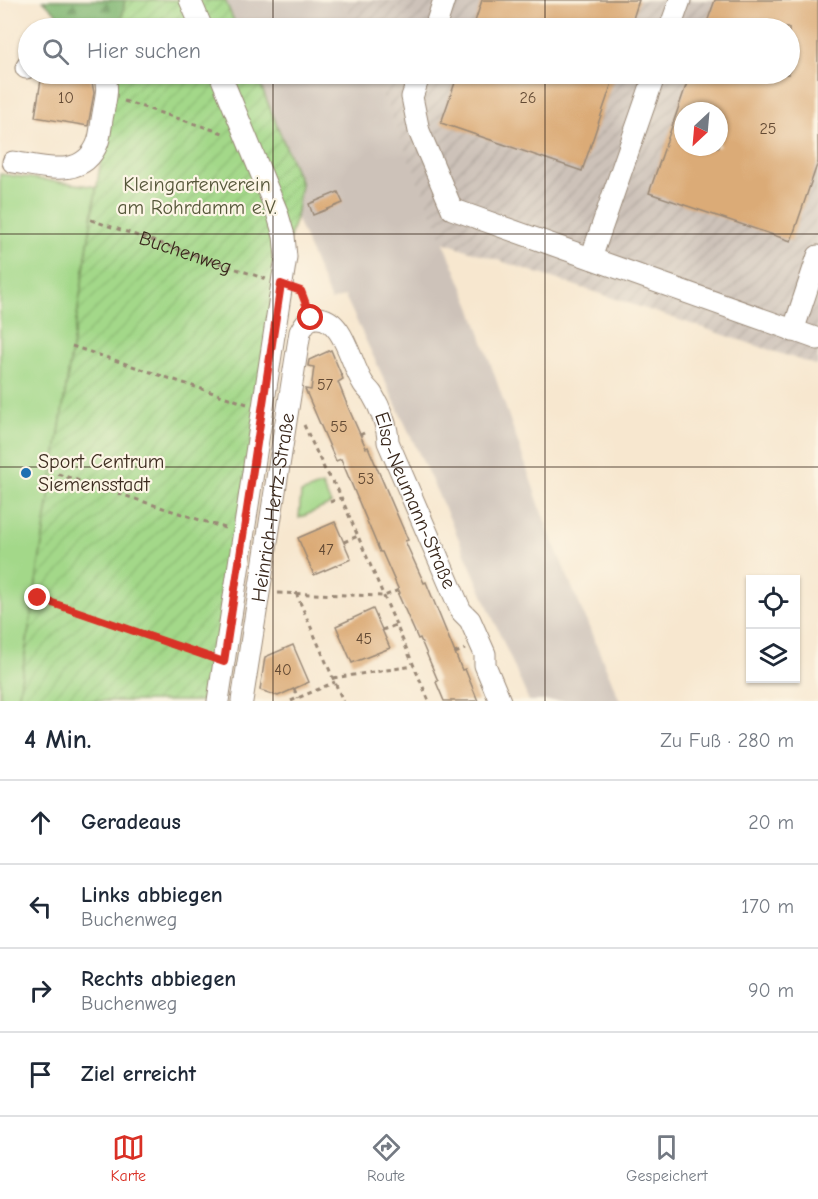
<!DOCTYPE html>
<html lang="de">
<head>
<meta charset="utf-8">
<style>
	:root { --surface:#fff; --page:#f2f2f3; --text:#1f2937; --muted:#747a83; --line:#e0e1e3; --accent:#d93025 }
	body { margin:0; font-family:"Comic Neue",sans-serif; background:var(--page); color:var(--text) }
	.controls { position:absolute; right:18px; bottom:18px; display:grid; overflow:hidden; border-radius:0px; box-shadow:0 2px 4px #0004 }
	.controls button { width:54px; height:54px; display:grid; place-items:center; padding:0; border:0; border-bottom:2px solid var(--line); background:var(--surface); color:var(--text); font:30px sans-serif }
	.compass { position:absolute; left:674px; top:102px; width:54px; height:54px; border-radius:50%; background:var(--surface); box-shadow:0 2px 4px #0004; rotate:206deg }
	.stop { position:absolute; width:18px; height:18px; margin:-14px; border:4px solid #d93025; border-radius:50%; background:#fff }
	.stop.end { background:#d93025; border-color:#fff; box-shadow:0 2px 6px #0008 }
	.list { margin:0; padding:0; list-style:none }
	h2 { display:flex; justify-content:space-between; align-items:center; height:78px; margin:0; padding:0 24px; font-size:26px }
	h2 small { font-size:20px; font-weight:400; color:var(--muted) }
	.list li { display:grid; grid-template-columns:39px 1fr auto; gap:18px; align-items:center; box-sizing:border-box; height:84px; padding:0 24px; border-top:2px solid var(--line) }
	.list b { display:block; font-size:22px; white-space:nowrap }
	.list p { margin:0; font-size:20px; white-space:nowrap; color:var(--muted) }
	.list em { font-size:20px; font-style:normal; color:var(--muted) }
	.icon { flex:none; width:33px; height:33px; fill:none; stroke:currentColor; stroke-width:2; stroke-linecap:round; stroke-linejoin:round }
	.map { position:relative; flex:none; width:818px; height:701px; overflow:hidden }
	.search { position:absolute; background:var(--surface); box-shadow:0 2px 4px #0004; left:18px; right:18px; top:18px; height:66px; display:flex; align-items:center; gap:15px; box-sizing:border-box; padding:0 21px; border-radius:33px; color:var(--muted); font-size:22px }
	.sheet { height:414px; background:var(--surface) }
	nav { display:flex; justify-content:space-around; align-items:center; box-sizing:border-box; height:84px; border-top:2px solid var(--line); background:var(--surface); font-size:16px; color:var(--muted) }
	nav a { display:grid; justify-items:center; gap:3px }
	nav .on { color:var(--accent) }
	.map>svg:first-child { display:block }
	.industrial { fill:url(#industrial-furrows); fill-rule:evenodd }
	.railway { fill:#cdc2b9 }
	.green { fill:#a3d889; stroke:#6f8154; stroke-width:1.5 }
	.forest { fill:url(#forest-firs); stroke:#5e714a; stroke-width:1.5 }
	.garden { fill:url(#garden-furrows); stroke:#6f8154; stroke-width:1.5 }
	.building { fill:#dbab77; fill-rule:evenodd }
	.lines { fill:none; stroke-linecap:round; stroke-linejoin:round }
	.minor-casing { stroke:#998876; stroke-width:23 }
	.path { stroke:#998876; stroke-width:3; stroke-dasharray:4.5 4.5; stroke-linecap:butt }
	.minor { stroke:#fff; stroke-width:21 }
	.route { stroke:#d93025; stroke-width:8 }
	.grid { fill:none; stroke:#3b2a1e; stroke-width:1.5; stroke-opacity:0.55 }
	.poi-dot { fill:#1f6fb2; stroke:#fcf5e5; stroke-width:2 }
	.labels { text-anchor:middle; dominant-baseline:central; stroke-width:4.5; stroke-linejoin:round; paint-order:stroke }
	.number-label { font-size:16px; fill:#634a34 }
	.park-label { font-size:20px; fill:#555639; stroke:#fcf5e5 }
	.street-label { font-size:20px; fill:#3b2a1e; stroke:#fcf5e5 }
	.poi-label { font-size:20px; fill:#3b2a1e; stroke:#fcf5e5; text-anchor:start }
</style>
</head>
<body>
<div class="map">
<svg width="818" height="701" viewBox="0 0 818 701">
	<defs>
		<pattern id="industrial-furrows" width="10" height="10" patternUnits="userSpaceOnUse" patternTransform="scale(1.5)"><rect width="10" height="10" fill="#cdc2b9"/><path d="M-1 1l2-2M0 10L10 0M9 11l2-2" fill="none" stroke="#b1a79f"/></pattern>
		<pattern id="forest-firs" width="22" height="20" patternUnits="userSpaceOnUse" patternTransform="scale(1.5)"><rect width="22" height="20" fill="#82b875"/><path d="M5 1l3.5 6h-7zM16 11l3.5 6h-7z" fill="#6c965f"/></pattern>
		<pattern id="garden-furrows" width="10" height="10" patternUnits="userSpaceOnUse" patternTransform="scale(1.5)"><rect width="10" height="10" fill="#a3d889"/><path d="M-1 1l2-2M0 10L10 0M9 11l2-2" fill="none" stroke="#8dba76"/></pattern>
	</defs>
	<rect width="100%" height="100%" fill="#fcf5e5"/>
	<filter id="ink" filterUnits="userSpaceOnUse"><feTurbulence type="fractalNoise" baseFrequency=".0167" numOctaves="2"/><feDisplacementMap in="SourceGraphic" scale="12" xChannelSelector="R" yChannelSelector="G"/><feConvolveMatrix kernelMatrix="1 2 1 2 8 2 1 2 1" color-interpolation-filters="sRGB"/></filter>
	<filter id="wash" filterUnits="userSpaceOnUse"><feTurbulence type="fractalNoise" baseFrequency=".008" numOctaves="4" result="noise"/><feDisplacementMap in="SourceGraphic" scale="24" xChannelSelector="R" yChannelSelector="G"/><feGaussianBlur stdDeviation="1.35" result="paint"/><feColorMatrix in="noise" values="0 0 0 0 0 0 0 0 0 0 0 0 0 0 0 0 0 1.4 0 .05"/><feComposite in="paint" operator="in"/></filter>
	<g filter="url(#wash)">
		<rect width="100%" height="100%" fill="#f7e7cf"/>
		<path class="industrial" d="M342,0H818V366L443,242L373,74H790V28H354ZM683,111H719V147H683Z"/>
		<path class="railway" d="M225,0H342L354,28H237Z
			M256,74H373L471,307L548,530L620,701H529L454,528L345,296L331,301L296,217L301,184Z"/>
		<path class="green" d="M0,174L97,187L18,701H0Z
			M322,485L331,504L299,518L301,493Z"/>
		<path class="forest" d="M43,0H125L121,28H71Z"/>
		<path class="garden" d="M125,0H225L237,28H121Z
			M114,74H256L301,184L296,217L275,287L213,701H18Z"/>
		<g id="blocks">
			<path class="building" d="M482,0H639L630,28H473Z
				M715,0H818V162L791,241L649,193L690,74H789V28H705ZM683,111H719V147H683Z
				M42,74H71L91,77L94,93L88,126L35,117Z
				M458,74H615L582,171L441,123Z
				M338,192L343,203L313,215L309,204Z
				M331,350L343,379L338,382L348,407L366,448L368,447L408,540L405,541L424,583L426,582L462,670L465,669L478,701H444L436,682L438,681L420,638L418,639L398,594L400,593L382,552H380L341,459L336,461L305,389L311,390L314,367L308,366L309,360Z
				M335,522L351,559L314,575L298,538Z
				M373,609L390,648L352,663L336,626Z
				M293,645L309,682L278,696L260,690L265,657Z"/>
		</g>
	</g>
	<g filter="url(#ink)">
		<use href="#blocks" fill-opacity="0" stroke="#998876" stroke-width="1.5"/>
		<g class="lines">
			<defs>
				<g id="minor">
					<path d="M190,0L202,28"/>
					<path d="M435,28L444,0"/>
					<path d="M670,28L680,0"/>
					<path d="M26,68L28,65"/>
					<path d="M420,74L412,97L419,131L452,209L818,339"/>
					<path d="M13,162C44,167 84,180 98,142C101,133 101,123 103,114C105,100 110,87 103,74"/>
					<path d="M591,258L655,74"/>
					<path d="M793,331L818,256"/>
					<path d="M218,701L286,257L284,236L277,212L220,74"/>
					<path id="s2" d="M242,701L300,332C304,325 307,318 317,318C344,318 350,363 363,383C365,387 369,390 372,394C380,407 388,427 388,442L461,611L470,620L485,654V665L500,701"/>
				</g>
			</defs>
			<use href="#minor" class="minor-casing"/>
			<g class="path">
				<path d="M124,101L226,134"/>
				<path id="s1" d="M91,220L266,279"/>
				<path d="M298,290L301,291L306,304"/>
				<path d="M72,346L247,404"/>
				<path d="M304,425L324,468L338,490L429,701"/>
				<path d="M360,435L368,431"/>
				<path d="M58,474L228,529"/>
				<path d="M330,502L341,498"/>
				<path d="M344,542L358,536"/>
				<path d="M278,593L384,596L399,590"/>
				<path d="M296,593L343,701"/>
				<path d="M38,598L206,656"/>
				<path d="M382,630L396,625"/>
				<path d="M455,653L465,649"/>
				<path d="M333,678L414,666"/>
				<path d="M294,689L298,698"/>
				<path d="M291,701L335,682"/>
			</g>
			<use href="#minor" class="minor"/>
		</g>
	</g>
	<g class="lines" filter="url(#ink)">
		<path class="route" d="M38,598L224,662L281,284L301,291L311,318"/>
	</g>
	<path class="grid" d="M273,0V28M545,0V28M273,74V701M545,74V701M0,234H818M0,467H818"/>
	<circle class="poi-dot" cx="26" cy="473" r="6"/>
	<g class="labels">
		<g class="number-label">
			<text x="66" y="98">10</text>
			<text x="528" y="98">26</text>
			<text x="768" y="129">25</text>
			<text x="325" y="385">57</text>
			<text x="339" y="427">55</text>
			<text x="366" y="479">53</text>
			<text x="326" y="550">47</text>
			<text x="364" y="639">45</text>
			<text x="283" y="670">40</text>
		</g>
		<g class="park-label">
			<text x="197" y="184">Kleingartenverein<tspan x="197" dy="23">am Rohrdamm e.V.</tspan></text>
		</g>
		<g class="street-label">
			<text stroke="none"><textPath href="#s1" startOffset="100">Buchenweg</textPath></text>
			<text stroke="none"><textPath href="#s2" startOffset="610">Elsa-Neumann-Straße</textPath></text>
			<text stroke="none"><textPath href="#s2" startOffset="196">Heinrich-Hertz-Straße</textPath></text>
		</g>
		<g class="poi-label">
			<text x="38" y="461">Sport Centrum<tspan x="38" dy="23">Siemensstadt</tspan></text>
		</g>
	</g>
</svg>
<div class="controls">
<button><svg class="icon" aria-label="locate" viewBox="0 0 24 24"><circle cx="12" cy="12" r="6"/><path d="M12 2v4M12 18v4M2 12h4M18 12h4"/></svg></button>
<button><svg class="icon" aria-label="layers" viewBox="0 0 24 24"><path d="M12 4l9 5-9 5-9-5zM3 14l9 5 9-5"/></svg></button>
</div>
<svg class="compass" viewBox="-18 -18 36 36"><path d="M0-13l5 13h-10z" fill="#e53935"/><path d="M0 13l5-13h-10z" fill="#747a83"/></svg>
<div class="stop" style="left:311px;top:318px"></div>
<div class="stop end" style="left:38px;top:598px"></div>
<div class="search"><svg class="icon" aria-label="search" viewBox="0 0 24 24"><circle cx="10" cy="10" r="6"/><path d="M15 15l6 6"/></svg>Hier suchen</div>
</div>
<section class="sheet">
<h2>4 Min.<small>Zu Fuß · 280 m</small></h2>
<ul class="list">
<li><svg class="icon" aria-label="ahead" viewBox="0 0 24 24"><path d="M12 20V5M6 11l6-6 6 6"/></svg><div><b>Geradeaus</b></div><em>20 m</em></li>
<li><svg class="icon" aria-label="left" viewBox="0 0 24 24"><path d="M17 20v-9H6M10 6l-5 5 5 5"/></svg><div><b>Links abbiegen</b><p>Buchenweg</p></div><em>170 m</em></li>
<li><svg class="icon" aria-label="right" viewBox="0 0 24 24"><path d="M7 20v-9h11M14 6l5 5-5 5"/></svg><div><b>Rechts abbiegen</b><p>Buchenweg</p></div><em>90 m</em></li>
<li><svg class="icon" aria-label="arrive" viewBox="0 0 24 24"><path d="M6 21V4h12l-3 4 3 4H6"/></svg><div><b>Ziel erreicht</b></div></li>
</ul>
</section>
<nav>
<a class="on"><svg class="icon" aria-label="map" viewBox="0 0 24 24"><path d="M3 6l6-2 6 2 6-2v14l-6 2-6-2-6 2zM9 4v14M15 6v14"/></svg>Karte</a>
<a><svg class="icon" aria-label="directions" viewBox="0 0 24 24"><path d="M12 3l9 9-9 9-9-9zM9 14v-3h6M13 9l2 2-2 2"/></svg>Route</a>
<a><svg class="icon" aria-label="saved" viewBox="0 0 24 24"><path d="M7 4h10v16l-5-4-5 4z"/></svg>Gespeichert</a>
</nav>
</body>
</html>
